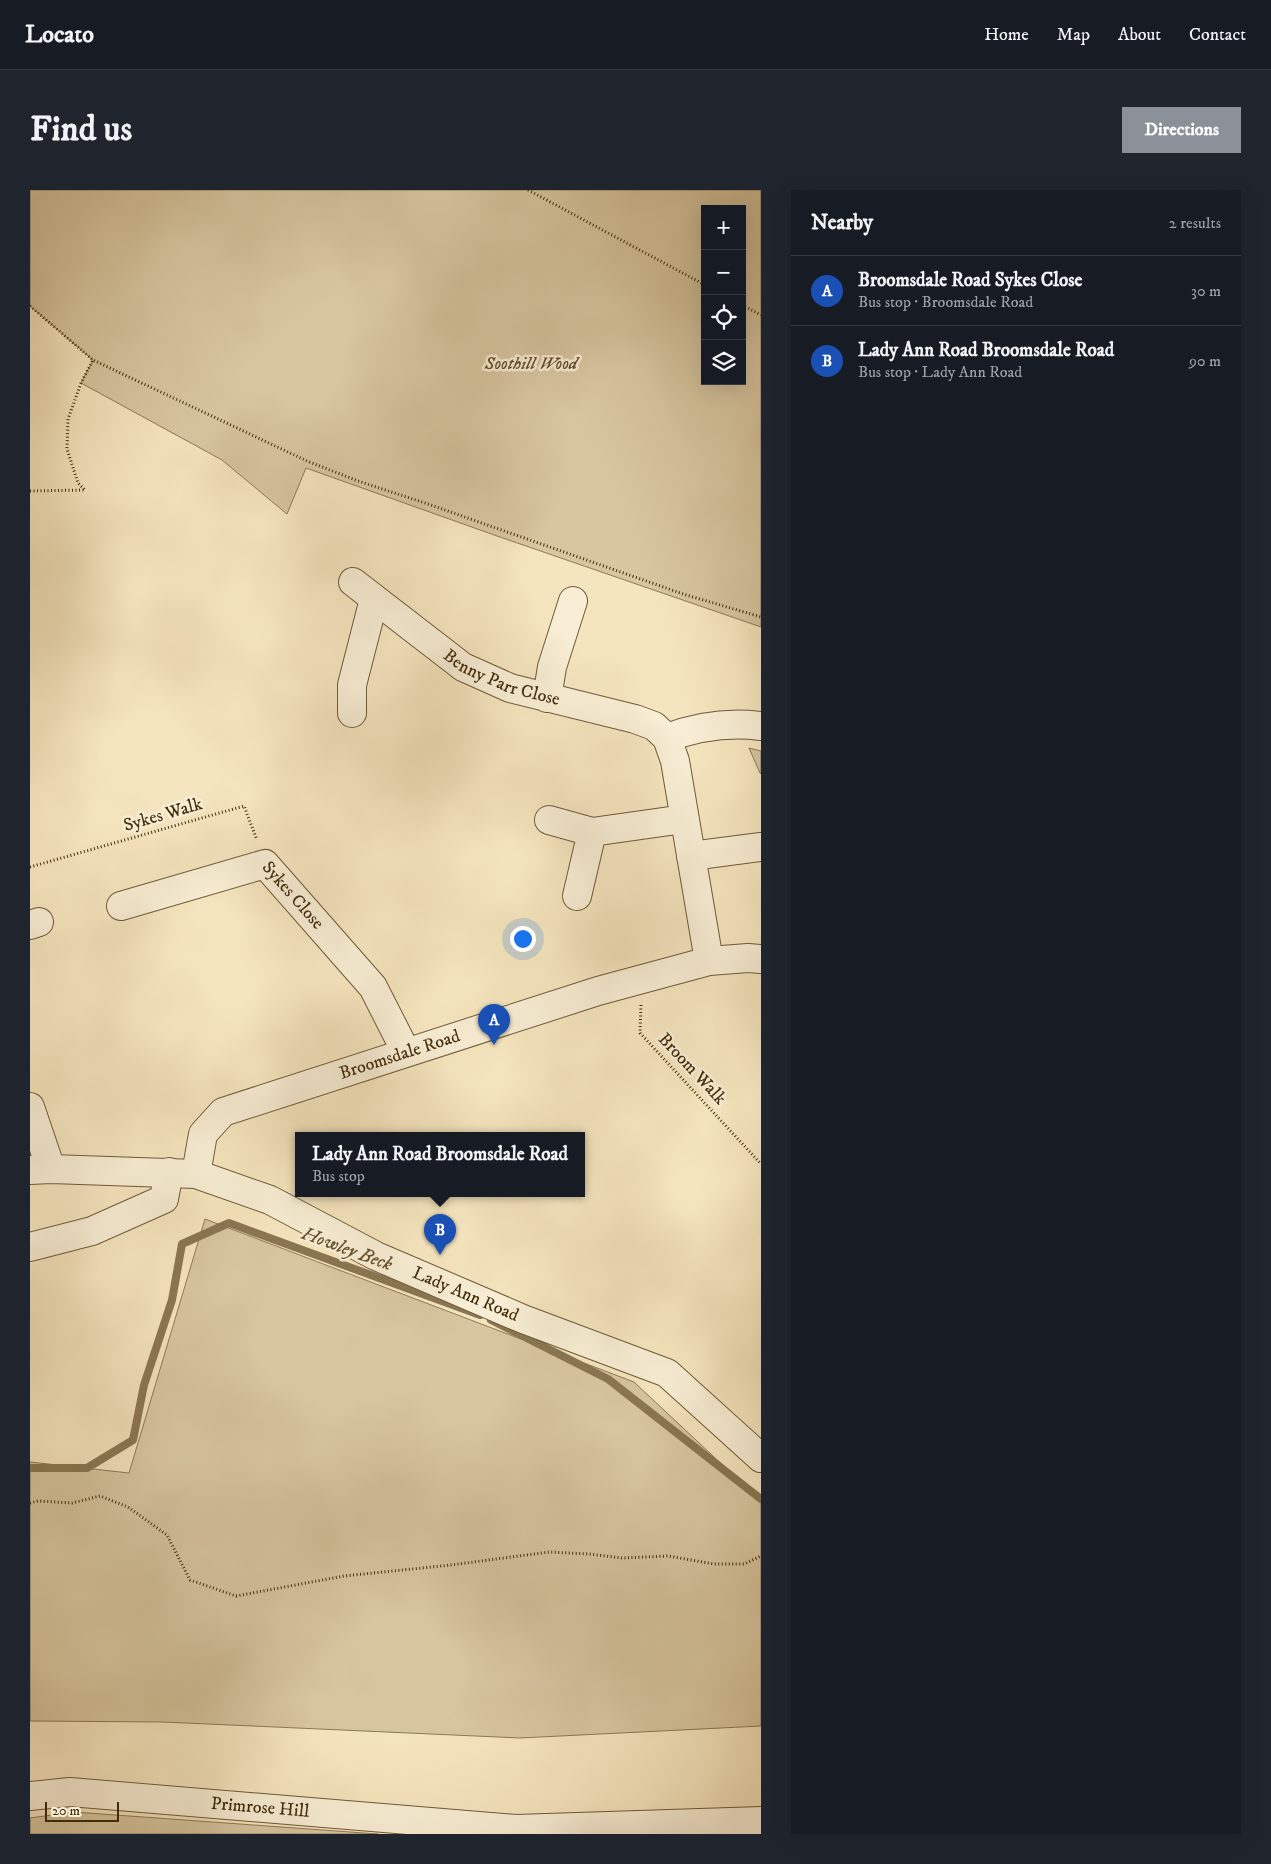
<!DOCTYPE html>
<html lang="en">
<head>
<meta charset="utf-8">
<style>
	:root { --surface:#171b24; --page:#20242c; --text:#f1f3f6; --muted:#9ea1a6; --line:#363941; --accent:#8c9099 }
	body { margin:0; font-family:"IM FELL DW Pica",serif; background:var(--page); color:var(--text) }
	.controls { position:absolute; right:15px; top:15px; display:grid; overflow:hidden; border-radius:0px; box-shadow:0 5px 20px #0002 }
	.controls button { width:45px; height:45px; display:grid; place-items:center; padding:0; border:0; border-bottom:1px solid var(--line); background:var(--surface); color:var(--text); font:25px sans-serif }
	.scale { position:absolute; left:15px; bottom:12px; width:74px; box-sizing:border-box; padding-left:5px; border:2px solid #422d0b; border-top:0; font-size:14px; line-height:18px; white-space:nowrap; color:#422d0b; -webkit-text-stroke:4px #f8eed5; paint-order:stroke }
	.you { position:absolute; left:492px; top:748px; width:18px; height:18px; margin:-12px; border:4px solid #fff; border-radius:50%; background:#1a73e8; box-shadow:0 0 0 8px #1a73e833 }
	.badge { display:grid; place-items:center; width:32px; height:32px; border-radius:50%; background:var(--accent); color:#fff; font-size:16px; font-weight:700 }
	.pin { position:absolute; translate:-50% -41px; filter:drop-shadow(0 1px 2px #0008) }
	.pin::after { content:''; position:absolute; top:26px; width:18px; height:15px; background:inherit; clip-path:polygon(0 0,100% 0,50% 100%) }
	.popup { position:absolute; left:265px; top:942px; width:290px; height:65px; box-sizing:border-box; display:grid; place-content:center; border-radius:0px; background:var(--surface); filter:drop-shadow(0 1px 4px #0005); font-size:16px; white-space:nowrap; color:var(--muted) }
	.popup b { font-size:19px; color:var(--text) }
	.popup::after { content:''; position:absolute; left:50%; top:100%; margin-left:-10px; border:10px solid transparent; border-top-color:var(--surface) }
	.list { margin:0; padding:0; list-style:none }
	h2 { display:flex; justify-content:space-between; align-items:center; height:65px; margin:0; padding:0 20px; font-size:21px }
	h2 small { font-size:16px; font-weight:400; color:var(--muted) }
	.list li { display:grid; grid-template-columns:32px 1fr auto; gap:15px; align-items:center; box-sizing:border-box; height:70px; padding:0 20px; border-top:1px solid var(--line) }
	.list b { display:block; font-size:19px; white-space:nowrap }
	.list p { margin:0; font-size:16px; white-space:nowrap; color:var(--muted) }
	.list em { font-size:16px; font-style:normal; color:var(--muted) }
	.icon { flex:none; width:28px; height:28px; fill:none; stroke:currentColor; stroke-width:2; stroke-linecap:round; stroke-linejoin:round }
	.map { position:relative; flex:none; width:731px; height:1644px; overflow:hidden; border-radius:0px }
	header { display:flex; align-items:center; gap:30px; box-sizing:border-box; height:70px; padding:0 25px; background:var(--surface); border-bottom:1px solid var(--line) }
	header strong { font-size:24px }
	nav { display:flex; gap:28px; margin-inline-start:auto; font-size:18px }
	.intro { display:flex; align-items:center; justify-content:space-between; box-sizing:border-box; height:120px; padding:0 30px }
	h1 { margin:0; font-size:35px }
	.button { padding:12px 22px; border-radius:0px; background:var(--accent); color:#fff; font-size:18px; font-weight:700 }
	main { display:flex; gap:30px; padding:0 30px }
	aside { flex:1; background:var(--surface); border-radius:0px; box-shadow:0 5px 20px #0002 }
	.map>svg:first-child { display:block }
	.green { fill:#d7c6a0; stroke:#8c7a56; fill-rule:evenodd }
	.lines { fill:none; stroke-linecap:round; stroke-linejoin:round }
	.stream { stroke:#897652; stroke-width:8 }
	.minor-casing { stroke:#6f5b38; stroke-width:30 }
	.path { stroke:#422d0b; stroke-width:3; stroke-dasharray:1 2.5; stroke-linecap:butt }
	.minor { stroke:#f8eed5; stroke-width:28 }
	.labels { text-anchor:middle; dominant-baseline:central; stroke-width:5; stroke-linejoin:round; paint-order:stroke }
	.park-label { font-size:18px; font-style:italic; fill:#604c29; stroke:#f8eed5 }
	.street-label { font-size:18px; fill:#422d0b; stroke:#f8eed5 }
	.water-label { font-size:19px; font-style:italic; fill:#65512e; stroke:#f8eed5 }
</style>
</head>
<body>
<header>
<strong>Locato</strong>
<nav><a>Home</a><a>Map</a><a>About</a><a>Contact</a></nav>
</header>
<div class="intro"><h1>Find us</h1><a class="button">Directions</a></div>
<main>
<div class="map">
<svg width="731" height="1644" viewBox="0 0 731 1644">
	<rect width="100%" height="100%" fill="#f5e5be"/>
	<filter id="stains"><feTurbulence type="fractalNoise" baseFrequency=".004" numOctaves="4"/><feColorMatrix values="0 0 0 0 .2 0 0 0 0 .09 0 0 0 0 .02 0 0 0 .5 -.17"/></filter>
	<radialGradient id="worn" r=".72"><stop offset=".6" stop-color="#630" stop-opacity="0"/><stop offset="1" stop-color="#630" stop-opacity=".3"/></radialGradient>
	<path class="green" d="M0,0H731V437L467,346L276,278L257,324L192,270L51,193L63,170L0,116ZM675,19H712V191H675Z
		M719,558L731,561V584L730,583Z
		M175,1029L604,1192L731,1311V1536L490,1548L133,1532L0,1531V1272L99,1283Z
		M44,1622L348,1644H0V1628Z"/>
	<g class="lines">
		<path class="stream" d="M461,1130L578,1189L731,1309
			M0,1278H57L103,1250L114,1195L142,1110L152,1054L199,1033L450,1125"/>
		<defs>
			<g id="minor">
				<path id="s1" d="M323,392L433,477L480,498L605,529L624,536L637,548C666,537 699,532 731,536"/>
				<path d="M517,508L522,477L543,411"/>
				<path d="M322,523V495L344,409"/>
				<path d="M637,548L645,571L679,771"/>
				<path d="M519,630L562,642"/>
				<path d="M661,666L731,657"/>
				<path d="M547,706L562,642L654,629"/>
				<path id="s2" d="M91,716L235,674L343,797L376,862"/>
				<path d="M0,735L9,732"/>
				<path d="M0,917L21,979"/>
				<path id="s3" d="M0,980L21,979L166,984L240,1010L346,1066L493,1129L637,1183L731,1268"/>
				<path id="s4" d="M166,984L173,944L193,922L568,801L679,771L718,768L731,769"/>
				<path d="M0,1057L62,1041L134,1009L139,982"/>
				<path id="s5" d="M0,1606L40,1602L486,1639L731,1631"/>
			</g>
		</defs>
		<use href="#minor" class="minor-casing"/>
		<path class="path" d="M498,0L675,95
			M712,115L731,125
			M0,116L63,170L277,271L328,291L395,313L653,404L731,427
			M0,301L55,300L48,293L37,259L38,229L51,193L63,170
			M0,677L214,616L227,650
			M611,815L610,843L731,974
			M0,1313L8,1311L42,1313L70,1306L98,1317L137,1345L160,1390L206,1406L314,1386L421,1375L519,1362L559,1364L592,1368L638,1366L684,1374H714L731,1366"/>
		<use href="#minor" class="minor"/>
	</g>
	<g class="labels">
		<g class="park-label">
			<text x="501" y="174">Soothill Wood</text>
		</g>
		<g class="street-label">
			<text stroke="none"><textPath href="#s1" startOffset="179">Benny Parr Close</textPath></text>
			<text transform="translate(133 625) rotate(-16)">Sykes Walk</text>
			<text stroke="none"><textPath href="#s2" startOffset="192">Sykes Close</textPath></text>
			<text stroke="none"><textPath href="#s4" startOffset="256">Broomsdale Road</textPath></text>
			<text transform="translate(662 879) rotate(47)">Broom Walk</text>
			<text stroke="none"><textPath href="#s3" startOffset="462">Lady Ann Road</textPath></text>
			<text stroke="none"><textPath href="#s5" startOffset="231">Primrose Hill</textPath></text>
		</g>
		<g class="water-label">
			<text transform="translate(317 1059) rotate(20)">Howley Beck</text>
		</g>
	</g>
	<rect width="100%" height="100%" filter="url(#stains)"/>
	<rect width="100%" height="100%" fill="url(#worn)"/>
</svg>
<div class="controls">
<button>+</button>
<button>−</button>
<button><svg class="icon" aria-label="locate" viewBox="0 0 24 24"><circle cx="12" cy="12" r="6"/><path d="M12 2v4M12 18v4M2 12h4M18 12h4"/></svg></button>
<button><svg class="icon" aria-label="layers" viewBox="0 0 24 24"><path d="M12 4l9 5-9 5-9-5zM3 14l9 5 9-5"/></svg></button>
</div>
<div class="scale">20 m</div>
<div class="you"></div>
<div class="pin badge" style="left:464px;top:855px;background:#1a4fb4">A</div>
<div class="pin badge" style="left:410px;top:1065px;background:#1a4fb4">B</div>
<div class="popup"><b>Lady Ann Road Broomsdale Road</b>Bus stop</div>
</div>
<aside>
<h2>Nearby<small>2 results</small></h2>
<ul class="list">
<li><span class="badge" style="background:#1a4fb4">A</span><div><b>Broomsdale Road Sykes Close</b><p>Bus stop · Broomsdale Road</p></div><em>30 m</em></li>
<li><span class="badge" style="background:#1a4fb4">B</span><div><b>Lady Ann Road Broomsdale Road</b><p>Bus stop · Lady Ann Road</p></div><em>90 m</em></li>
</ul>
</aside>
</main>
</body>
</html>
